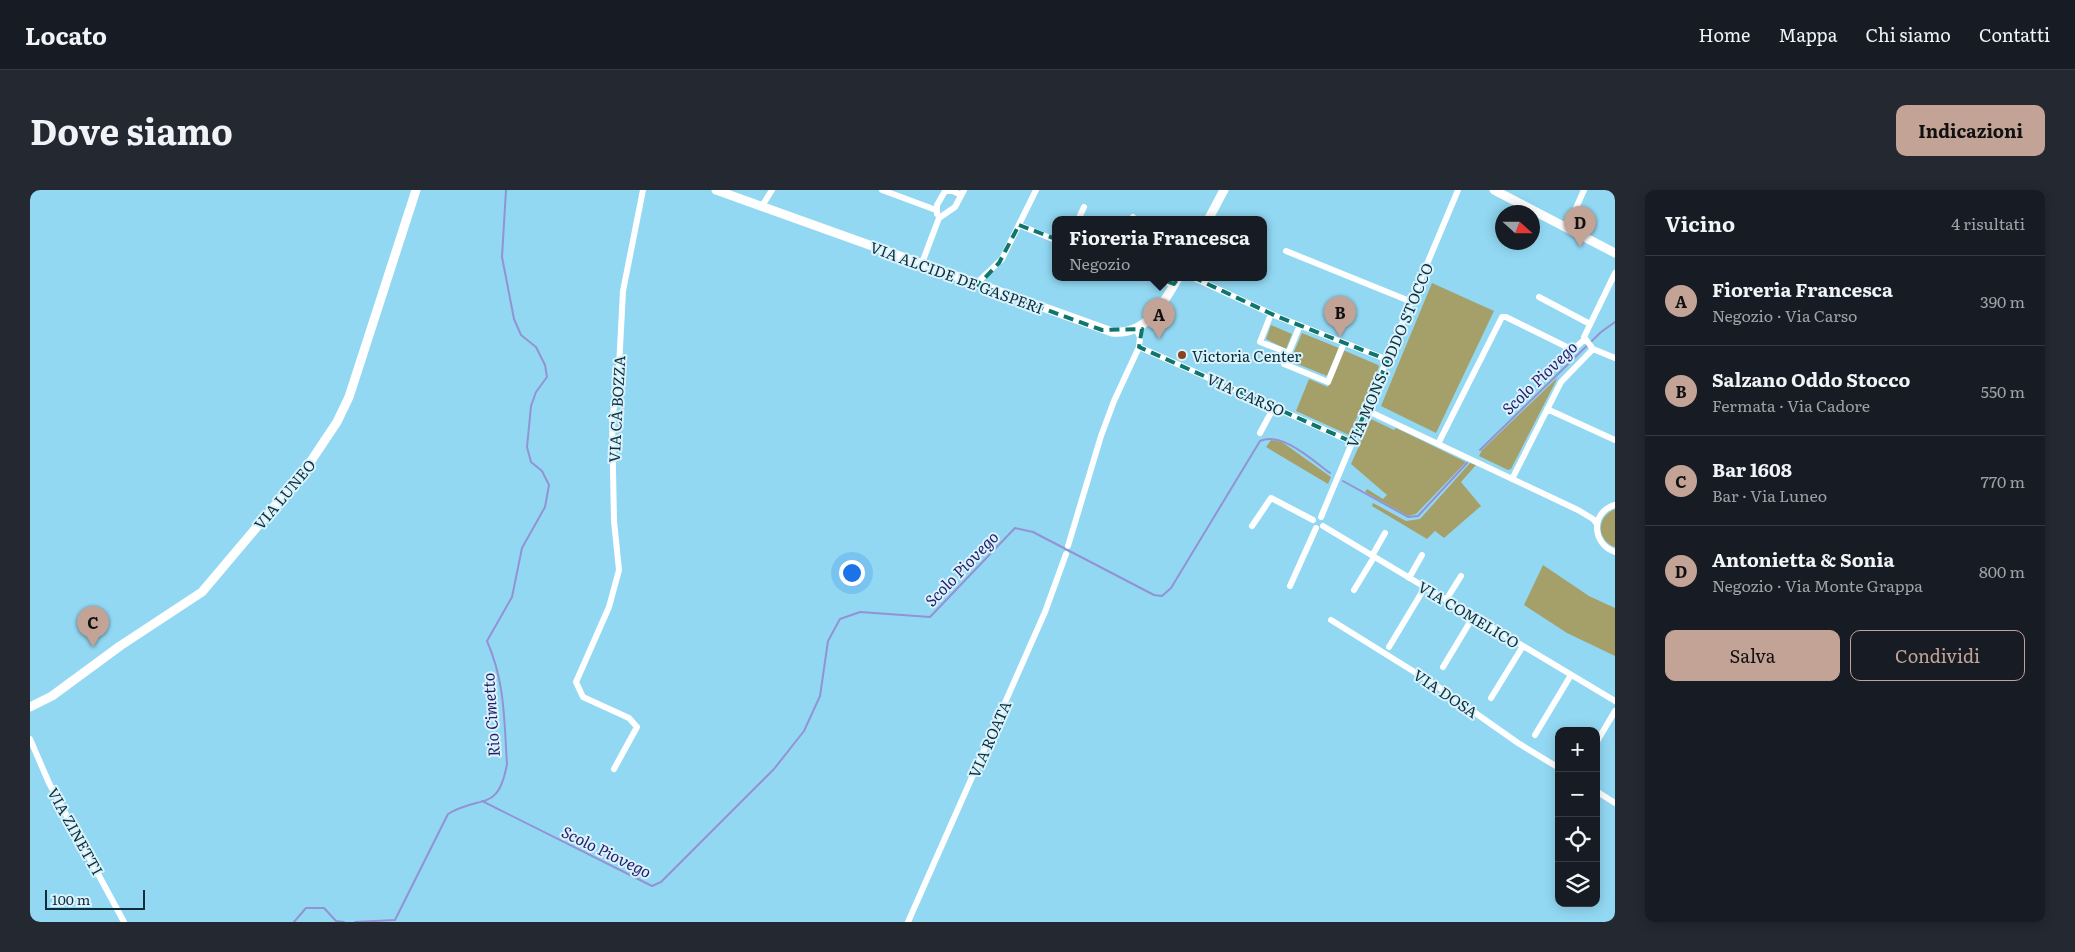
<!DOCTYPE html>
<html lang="it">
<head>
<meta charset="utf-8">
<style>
	:root { --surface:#171b24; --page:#242831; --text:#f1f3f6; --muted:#9ea1a6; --line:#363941; --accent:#c2a396 }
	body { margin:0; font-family:Literata,serif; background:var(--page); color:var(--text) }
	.controls { position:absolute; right:15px; bottom:15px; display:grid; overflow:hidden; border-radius:10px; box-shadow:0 2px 12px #0003 }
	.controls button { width:45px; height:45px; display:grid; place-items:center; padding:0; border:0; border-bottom:1px solid var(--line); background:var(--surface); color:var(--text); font:25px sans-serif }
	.compass { position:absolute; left:1465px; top:15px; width:45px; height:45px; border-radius:50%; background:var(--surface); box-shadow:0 2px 12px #0003; rotate:111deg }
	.scale { position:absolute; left:15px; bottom:12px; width:100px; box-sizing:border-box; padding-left:5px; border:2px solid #102e38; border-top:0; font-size:14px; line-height:18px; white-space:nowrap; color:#102e38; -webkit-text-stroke:4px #d8f3fd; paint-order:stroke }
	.you { position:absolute; left:821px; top:382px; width:18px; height:18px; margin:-12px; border:4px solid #fff; border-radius:50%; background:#1a73e8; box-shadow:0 0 0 8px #1a73e833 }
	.badge { display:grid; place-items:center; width:32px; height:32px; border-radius:50%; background:var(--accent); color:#111; font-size:16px; font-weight:700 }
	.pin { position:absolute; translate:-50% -41px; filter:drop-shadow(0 1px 2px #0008) }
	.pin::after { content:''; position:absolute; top:26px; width:18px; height:15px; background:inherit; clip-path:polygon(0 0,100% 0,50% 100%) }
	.popup { position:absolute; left:1022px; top:26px; width:215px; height:65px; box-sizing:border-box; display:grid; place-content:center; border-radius:10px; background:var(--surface); filter:drop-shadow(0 1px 4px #0005); font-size:16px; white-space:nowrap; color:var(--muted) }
	.popup b { font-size:19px; color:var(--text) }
	.popup::after { content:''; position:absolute; left:50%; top:100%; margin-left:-10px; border:10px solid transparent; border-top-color:var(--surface) }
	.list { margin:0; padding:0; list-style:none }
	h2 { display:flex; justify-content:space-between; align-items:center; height:65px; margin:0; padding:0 20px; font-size:21px }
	h2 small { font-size:16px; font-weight:400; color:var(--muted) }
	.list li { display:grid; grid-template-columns:32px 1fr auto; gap:15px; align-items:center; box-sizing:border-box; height:90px; padding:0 20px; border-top:1px solid var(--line) }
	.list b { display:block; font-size:19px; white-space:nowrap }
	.list p { margin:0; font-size:16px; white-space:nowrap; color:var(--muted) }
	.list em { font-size:16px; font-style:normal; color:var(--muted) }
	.actions { display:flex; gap:10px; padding:15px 20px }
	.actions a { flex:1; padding:11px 0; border:1px solid var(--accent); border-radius:10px; text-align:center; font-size:18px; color:var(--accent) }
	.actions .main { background:var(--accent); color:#111 }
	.icon { flex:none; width:28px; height:28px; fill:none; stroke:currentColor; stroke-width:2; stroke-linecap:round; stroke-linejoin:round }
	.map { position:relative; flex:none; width:1585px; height:732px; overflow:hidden; border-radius:10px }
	header { display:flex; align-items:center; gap:30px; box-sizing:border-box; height:70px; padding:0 25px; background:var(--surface); border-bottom:1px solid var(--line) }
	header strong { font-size:24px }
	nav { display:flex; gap:28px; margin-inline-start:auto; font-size:18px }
	.intro { display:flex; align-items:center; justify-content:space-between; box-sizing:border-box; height:120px; padding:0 30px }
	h1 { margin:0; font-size:35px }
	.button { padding:12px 22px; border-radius:10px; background:var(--accent); color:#111; font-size:18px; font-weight:700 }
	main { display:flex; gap:30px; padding:0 30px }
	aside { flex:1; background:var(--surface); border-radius:10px; box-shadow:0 2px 12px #0003 }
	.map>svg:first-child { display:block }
	.green { fill:#a5a06a }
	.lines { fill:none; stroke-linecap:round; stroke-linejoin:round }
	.stream { stroke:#9393d3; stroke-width:2 }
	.street { stroke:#fff; stroke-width:6 }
	.secondary { stroke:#fff; stroke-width:9 }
	.marked { fill:none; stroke:#0f766e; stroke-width:4; stroke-dasharray:10 6; stroke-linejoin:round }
	.poi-dot { fill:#894120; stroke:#d8f3fd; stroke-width:2 }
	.labels { text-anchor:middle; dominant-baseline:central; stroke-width:4; stroke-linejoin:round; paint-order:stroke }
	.street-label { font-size:15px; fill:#102e38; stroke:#d8f3fd }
	.poi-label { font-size:15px; fill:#102e38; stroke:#d8f3fd; text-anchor:start }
	.water-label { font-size:16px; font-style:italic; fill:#281b67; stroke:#d8f3fd }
</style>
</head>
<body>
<header>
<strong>Locato</strong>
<nav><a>Home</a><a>Mappa</a><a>Chi siamo</a><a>Contatti</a></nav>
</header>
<div class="intro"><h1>Dove siamo</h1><a class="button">Indicazioni</a></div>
<main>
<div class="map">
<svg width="1585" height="732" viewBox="0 0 1585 732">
	<rect width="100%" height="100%" fill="#92d8f3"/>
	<path class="green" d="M1402,93L1464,121L1406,243L1351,216Z
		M1241,135L1262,144L1256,159L1236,149Z
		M1272,143L1309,158L1297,186L1260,171Z
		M1313,160L1348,175L1349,177L1319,245L1266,221L1279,189L1298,197Z
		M1528,187L1481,279L1478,280L1449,266L1452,260Z
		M1341,229L1364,240L1366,238L1436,272L1386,324L1378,326L1335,302L1337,299L1353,309L1357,305L1321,274Z
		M1241,250L1252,252L1301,287L1298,294L1236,257Z
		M1440,273L1446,275L1431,292L1451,316L1414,348L1405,341L1397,349L1342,316L1343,313L1376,331L1390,329Z
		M1585,319V357C1566,350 1566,327 1585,319Z
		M1513,375L1559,406L1585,418V466L1537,443L1494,415Z"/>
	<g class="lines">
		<path class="stream" d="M1450,260L1571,142L1585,132
			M1313,291L1378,327L1388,326L1437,273
			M452,611L622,696L631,692L744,579L774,541L790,506L798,451L810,429L830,422L900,427L985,338L1003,342L1124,405L1132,406L1141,398L1230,251C1252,241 1283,271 1300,283
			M264,732L276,718H294L306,731L314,732
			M325,732L365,730L418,624C452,604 468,623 477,574C474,529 475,492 457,451L482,407L492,358L515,317L519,295L512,281L501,272L497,257L501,216L506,202L517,187L515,175L506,157L491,145L484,129L472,67L476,0"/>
		<path class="street" d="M852,0L906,20
			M732,16L742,0
			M907,24V15L915,1H923L931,5
			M1048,30L1054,17
			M1101,30L1103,27
			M989,35L1025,50
			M1537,38L1554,0
			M1256,61L1382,112
			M892,73L909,28L925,17L934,0
			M1585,83L1554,147L1563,159L1585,168
			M1122,88L1144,95
			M1164,88L1246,126L1358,170
			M948,95L950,90L972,69L1006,0
			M1509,107L1560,134
			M1241,124L1230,152L1259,163
			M1270,135L1254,174L1298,192L1314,153
			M1109,157L1322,252
			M1517,219L1585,250
			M1336,220L1548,320L1563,329L1567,334
			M1230,243L1244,217
			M1408,254L1472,127H1476L1541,159L1545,158L1555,149
			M1482,289L1531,192L1563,159
			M1585,315C1560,322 1562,354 1585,362
			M1291,327L1428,0
			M1222,336L1241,308L1283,330
			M1293,336L1585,511
			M1038,356L1071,246L1084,211L1109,157L1110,147L1106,139
			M1342,366L1355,343
			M1379,388L1392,365
			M1260,396L1286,338
			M1324,400L1344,367
			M1416,410L1431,386
			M1301,430L1407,496L1488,553L1529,578
			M1359,457L1395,397
			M1413,477L1443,427
			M1461,508L1493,456
			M1505,545L1541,485
			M0,549L19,593L94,732
			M1566,553L1585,521
			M584,579L607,537L599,528L553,507L546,492L579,417L589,380L584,331L582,228L588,196L593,101L613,0
			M1566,601L1585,613
			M878,732L1015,422L1036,364"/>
		<path class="secondary" d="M686,0L1082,142C1116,146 1133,114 1148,88
			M1464,0L1585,63
			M1178,30L1194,0
			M0,517L22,506L90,456L172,402L275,280L307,232L319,207L386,0"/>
	</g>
	<path class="marked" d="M989,35L1144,94L1152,82L1246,126L1358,170L1322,252L1109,157L1112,139L1072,140L948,95L969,73Z"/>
	<circle class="poi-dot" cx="1152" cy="165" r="5"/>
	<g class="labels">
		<g class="street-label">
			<text transform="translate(927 87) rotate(20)">VIA ALCIDE DE GASPERI</text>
			<text transform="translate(1359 165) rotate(-67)">VIA MONS. ODDO STOCCO</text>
			<text transform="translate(1216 204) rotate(24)">VIA CARSO</text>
			<text transform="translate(586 219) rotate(-87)">VIA CÀ BOZZA</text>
			<text transform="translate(254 304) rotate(-50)">VIA LUNEO</text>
			<text transform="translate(1439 424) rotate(31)">VIA COMELICO</text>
			<text transform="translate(1416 503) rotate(34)">VIA DOSA</text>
			<text transform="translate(959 549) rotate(-66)">VIA ROATA</text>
			<text transform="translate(46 641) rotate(61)">VIA ZINETTI</text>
		</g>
		<g class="poi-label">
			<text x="1162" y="165">Victoria Center</text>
		</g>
		<g class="water-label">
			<text transform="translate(1509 187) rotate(-44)">Scolo Piovego</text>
			<text transform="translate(931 378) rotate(-46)">Scolo Piovego</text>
			<text transform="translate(460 525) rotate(-94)">Rio Cimetto</text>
			<text transform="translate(577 661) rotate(26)">Scolo Piovego</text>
		</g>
	</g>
</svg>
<div class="controls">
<button>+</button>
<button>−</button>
<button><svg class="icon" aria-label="locate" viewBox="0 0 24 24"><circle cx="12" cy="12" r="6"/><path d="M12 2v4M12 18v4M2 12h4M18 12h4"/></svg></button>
<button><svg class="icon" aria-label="layers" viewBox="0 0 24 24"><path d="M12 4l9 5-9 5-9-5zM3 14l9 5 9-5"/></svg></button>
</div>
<svg class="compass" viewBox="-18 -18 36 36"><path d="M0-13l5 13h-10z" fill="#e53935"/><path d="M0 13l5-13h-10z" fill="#9ea1a6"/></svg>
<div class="scale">100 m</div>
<div class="you"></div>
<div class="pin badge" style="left:1129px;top:149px">A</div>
<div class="popup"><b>Fioreria Francesca</b>Negozio</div>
<div class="pin badge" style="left:1310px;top:147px">B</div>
<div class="pin badge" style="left:63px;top:457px">C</div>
<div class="pin badge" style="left:1550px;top:57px">D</div>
</div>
<aside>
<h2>Vicino<small>4 risultati</small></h2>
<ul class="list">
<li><span class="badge">A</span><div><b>Fioreria Francesca</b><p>Negozio · Via Carso</p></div><em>390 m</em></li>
<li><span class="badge">B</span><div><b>Salzano Oddo Stocco</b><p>Fermata · Via Cadore</p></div><em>550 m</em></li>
<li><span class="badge">C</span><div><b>Bar 1608</b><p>Bar · Via Luneo</p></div><em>770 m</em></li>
<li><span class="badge">D</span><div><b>Antonietta &amp; Sonia</b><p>Negozio · Via Monte Grappa</p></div><em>800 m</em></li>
</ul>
<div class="actions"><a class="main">Salva</a><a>Condividi</a></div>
</aside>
</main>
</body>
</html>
